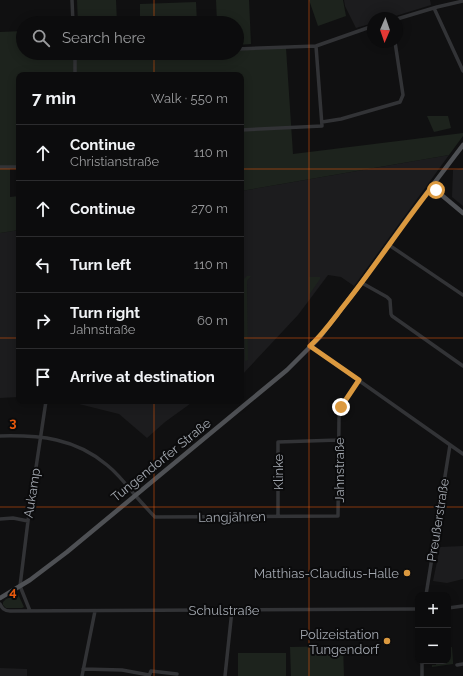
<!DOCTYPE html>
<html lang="en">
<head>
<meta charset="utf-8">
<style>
	:root { --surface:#0c0c0d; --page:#1a1a1b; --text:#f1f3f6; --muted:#9a9b9d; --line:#2c2c2e }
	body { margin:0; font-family:Raleway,sans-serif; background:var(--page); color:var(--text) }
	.controls { position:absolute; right:12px; bottom:12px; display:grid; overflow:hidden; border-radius:8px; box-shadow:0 2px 10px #0003 }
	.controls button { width:36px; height:36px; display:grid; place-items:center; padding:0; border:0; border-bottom:1px solid var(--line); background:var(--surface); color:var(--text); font:20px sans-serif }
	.compass { position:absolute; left:367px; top:12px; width:36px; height:36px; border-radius:50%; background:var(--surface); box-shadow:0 2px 10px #0003; rotate:182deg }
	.stop { position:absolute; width:12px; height:12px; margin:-9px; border:3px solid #db993f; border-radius:50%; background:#fff }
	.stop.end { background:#db993f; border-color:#fff; box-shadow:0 1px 4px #0008 }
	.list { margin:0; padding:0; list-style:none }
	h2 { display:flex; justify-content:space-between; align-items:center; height:52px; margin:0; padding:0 16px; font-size:17px }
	h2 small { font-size:13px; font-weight:400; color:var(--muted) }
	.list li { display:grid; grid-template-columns:26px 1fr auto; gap:12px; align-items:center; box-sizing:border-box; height:56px; padding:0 16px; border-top:1px solid var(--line) }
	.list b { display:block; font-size:15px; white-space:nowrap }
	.list p { margin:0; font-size:13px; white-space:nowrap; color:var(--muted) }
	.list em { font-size:13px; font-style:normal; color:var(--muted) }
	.icon { flex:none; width:22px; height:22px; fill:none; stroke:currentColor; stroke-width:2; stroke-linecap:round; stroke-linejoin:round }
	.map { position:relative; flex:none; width:463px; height:676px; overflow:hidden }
	.search { position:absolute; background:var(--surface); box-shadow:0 2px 10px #0003; left:16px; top:16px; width:228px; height:44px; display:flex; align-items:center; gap:10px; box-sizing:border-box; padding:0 14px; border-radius:22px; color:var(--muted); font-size:15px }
	.panel { position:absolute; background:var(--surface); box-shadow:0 2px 10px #0003; left:16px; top:72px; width:228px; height:332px; border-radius:8px }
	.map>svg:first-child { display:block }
	.built { fill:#1c1c1e }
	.green { fill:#1d231d }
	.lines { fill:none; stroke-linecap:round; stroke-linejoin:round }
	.minor { stroke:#323336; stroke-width:3.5 }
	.major { stroke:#4e5054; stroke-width:4.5 }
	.route { stroke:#db993f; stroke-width:5 }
	.grid { fill:none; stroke:#e8590c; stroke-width:1; stroke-opacity:0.55 }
	.poi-dot { fill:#db993f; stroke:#0b0b0c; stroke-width:1.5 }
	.labels { text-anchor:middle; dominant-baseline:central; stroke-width:4; stroke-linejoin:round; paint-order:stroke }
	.street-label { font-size:13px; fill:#a3a8b0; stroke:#0b0b0c }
	.poi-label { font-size:13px; fill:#a3a8b0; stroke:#0b0b0c; text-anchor:end }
	.grid-label { font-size:13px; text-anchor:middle; font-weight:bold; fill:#e8590c; stroke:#0b0b0c; stroke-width:4; stroke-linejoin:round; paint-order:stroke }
</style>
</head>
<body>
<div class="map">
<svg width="463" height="676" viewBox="0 0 463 676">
	<rect width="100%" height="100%" fill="#101011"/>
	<path class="built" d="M344,0H430L431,5L389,18H373V23L356,28L345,6Z
		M449,155L354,286L341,277L328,275L298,315L241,376V191Z
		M463,168V206L452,197L453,170Z
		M19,230V397L0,398V233Z
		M67,401H194L165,422L147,438L119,414Z
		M463,546V579L447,583L433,581L440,547Z
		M0,668L27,669V676H0Z"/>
	<path class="green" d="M77,0H116L117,23H78Z
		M216,0H249L251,44L237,45V23H217Z
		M309,0H343L346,16L318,26Z
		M196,2L197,23H140V4Z
		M23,31V53H75V56L169,53H237V49L286,48L293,154L463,133V136L449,155L241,191V75H19V167H10V197L19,196V230L0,233V32Z
		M427,116H448L451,128L434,132Z
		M247,276H251L247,281V284L248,360L245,361L243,280Z
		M309,277H320V279L309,295Z
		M18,594L24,607L22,608H6L3,605V602L6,599Z
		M343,646L344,676H291L290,647Z
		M452,647L453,661V664L432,667V665H436V662L434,661H448V648Z
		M238,653H286V676H238Z"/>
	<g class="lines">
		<path class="minor" d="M72,0L73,23
			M434,8L463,71
			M397,19L437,7L463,1
			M237,49L316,46L373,26
			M75,53V75
			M75,56L169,53
			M322,122L341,119L400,102L403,95L395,42
			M241,130L322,126L316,46
			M0,167H19
			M389,245L463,295
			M362,283L387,297L390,300L391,314L392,316L463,366
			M310,346L463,454
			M0,436C40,435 75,438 107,465C117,473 126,484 134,494C141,502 148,510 155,517L338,516L339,418L341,407L359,380
			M278,516V442L339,440
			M0,519L13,518L28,521
			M426,595L450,445
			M0,604C2,608 4,611 10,611L418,609
			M448,608L463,606
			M30,611L20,586L28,521L46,401
			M457,665L463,664
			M83,669L122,670L149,675
			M82,676L95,611
			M149,676L151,671L177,674
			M225,676L232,610
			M422,676V661"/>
		<path class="major" d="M432,187L463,213
			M0,598L30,580L67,552L247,403L287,370L320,337L359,286L410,215L463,145"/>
	</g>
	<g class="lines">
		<path class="route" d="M341,407L359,380L310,346C324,333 334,318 346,303C376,265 402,225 432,187L436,190"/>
	</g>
	<path class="grid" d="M154,0V23M309,0V676M154,53V75M0,169H19M241,169H463M0,338H19M241,338H463M154,401V676M0,507H463"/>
	<g class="poi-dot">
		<circle cx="407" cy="573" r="4"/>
		<circle cx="387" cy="641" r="4"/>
	</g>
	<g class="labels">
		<g class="street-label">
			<text transform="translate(161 460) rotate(-39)">Tungendorfer Straße</text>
			<text transform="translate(339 470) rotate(-90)">Jahnstraße</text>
			<text transform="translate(278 472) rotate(-90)">Klinke</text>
			<text transform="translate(32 493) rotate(-81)">Aukamp</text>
			<text transform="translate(232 517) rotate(-1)">Langjähren</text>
			<text transform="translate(438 520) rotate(-81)">Preußerstraße</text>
			<text x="224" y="610">Schulstraße</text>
		</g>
		<g class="poi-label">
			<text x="399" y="573">Matthias-Claudius-Halle</text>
			<text x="379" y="634">Polizeistation<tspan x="379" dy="15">Tungendorf</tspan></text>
		</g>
	</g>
	<g class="grid-label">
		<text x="13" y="427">3</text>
		<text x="13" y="596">4</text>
	</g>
</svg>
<div class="controls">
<button>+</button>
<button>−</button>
</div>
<svg class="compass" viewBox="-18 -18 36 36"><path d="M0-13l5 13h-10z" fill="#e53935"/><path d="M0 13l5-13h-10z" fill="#9a9b9d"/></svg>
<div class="stop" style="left:436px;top:190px"></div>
<div class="stop end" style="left:341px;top:407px"></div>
<div class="search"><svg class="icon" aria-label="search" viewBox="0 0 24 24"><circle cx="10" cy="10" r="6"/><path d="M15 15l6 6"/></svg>Search here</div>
<section class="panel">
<h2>7 min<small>Walk · 550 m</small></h2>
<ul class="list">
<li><svg class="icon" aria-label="ahead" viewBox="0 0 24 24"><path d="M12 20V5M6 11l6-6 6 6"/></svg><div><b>Continue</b><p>Christianstraße</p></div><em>110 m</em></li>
<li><svg class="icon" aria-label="ahead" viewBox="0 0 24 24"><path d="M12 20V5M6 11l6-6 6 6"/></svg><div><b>Continue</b></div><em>270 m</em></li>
<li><svg class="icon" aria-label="left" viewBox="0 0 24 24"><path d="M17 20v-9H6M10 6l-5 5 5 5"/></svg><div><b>Turn left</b></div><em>110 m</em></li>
<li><svg class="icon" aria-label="right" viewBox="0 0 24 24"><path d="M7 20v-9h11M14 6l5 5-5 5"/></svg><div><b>Turn right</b><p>Jahnstraße</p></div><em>60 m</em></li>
<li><svg class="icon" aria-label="arrive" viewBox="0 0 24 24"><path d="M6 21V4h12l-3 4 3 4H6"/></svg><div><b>Arrive at destination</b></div></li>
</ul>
</section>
</div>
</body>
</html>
